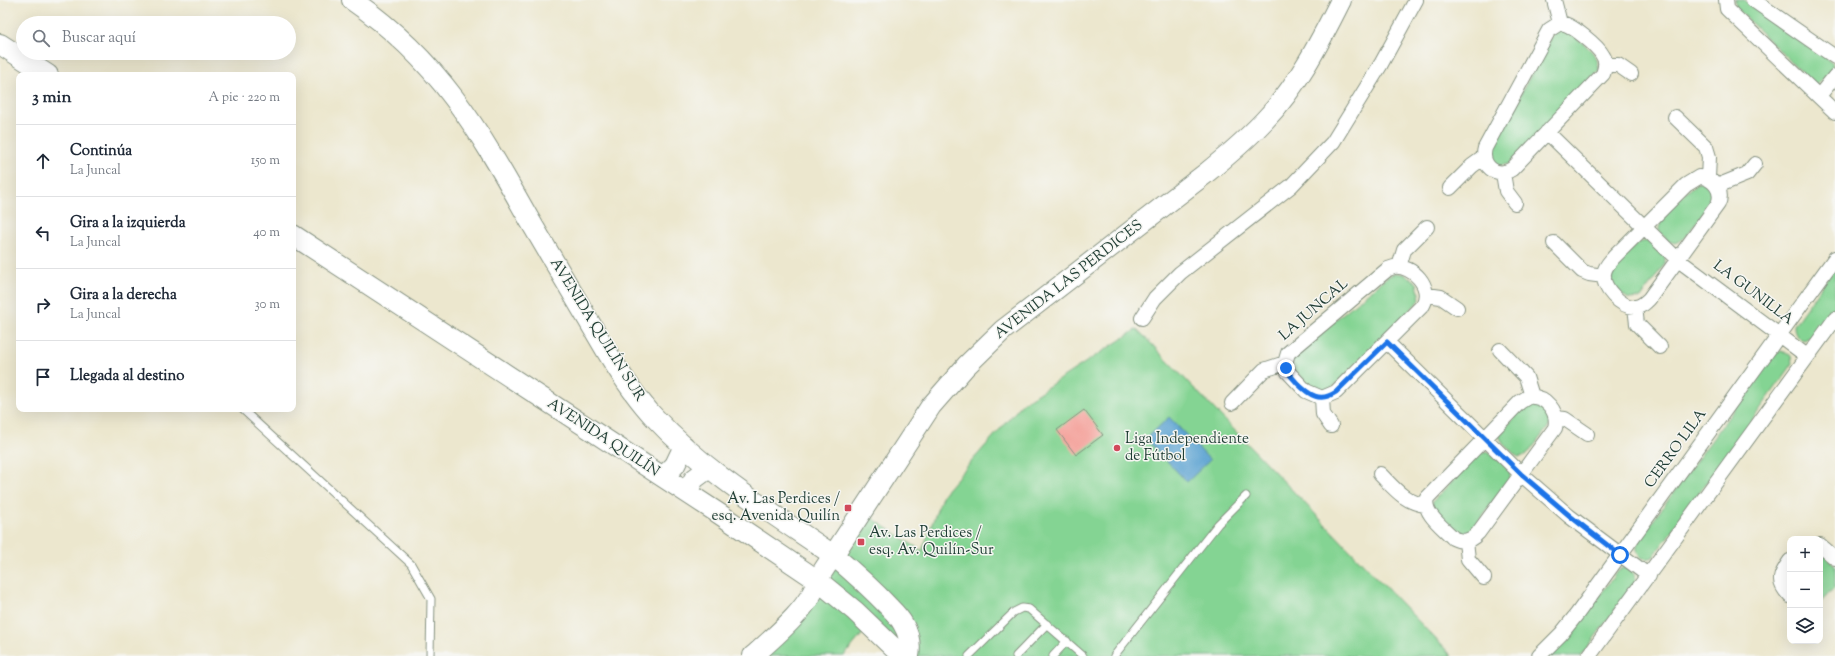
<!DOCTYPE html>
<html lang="es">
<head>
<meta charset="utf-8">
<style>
	:root { --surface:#fff; --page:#f2f2f3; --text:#1f2937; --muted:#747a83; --line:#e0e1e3 }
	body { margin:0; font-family:"Sorts Mill Goudy",serif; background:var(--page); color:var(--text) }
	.controls { position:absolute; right:12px; bottom:12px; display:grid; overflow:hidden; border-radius:8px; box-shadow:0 4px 16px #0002 }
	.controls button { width:36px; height:36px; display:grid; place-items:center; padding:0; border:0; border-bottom:1px solid var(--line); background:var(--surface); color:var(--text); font:20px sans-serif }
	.stop { position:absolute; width:12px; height:12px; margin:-9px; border:3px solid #1a73e8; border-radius:50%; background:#fff }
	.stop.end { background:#1a73e8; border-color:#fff; box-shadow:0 1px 4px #0008 }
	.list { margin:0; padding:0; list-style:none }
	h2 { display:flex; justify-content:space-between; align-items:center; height:52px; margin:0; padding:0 16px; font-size:17px }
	h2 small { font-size:13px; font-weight:400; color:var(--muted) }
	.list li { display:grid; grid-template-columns:26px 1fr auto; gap:12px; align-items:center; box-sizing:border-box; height:72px; padding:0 16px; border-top:1px solid var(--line) }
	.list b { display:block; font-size:15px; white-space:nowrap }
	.list p { margin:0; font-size:13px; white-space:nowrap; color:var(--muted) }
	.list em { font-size:13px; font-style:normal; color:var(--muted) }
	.icon { flex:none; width:22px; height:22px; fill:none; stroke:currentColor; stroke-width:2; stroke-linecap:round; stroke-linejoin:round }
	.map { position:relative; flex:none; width:1835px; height:656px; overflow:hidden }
	.search { position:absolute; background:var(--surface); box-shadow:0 4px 16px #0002; left:16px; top:16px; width:280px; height:44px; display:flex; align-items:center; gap:10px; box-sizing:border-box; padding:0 14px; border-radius:22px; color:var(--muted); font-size:15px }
	.panel { position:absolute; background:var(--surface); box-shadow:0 4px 16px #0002; left:16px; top:72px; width:280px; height:340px; border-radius:8px }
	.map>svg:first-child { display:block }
	.green { fill:#84d493; stroke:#528864 }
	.water { fill:#5ca3d2; stroke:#3e7083 }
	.building { fill:#f4a29b }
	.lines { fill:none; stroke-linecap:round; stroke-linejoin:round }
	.lane-casing { stroke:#869281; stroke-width:9 }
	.street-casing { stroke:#869281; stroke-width:16 }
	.secondary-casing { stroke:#869281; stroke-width:22 }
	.lane { stroke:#fff; stroke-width:7 }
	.street { stroke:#fff; stroke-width:14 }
	.secondary { stroke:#fff; stroke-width:20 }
	.route { stroke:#1a73e8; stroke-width:5 }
	.poi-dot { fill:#d1495b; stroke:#f6f6f2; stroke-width:1.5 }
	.labels { text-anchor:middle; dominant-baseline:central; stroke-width:3; stroke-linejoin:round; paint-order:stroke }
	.street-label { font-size:15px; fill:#1f3d34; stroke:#f6f6f2 }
	.poi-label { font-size:15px; fill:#1f3d34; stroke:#f6f6f2; text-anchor:start }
</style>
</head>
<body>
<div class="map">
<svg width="1835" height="656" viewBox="0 0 1835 656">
	<rect width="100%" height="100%" fill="#f6f6f2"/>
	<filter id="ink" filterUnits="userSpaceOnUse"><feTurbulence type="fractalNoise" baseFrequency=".025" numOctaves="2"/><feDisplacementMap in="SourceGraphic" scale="8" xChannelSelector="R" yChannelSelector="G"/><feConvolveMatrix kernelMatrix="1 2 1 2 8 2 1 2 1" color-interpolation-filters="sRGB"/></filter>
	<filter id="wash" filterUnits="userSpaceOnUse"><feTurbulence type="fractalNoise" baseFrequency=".012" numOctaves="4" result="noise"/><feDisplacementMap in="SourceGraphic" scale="16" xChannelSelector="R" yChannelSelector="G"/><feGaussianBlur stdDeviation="0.9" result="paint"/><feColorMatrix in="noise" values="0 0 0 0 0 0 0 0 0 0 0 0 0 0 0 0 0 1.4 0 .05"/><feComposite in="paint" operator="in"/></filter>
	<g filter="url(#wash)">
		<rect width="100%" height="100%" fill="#ece7ce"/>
		<path class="green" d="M1735,0H1744L1833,63L1831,71L1816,86L1736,8Z
			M1565,29C1578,40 1599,51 1599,70L1509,164L1498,166L1491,159V148L1555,31Z
			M1700,181L1713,188V199L1685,238L1675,243L1668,241L1659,231C1657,217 1689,188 1700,181Z
			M1647,241L1665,257V263L1641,298L1629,299C1594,277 1619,262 1639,242Z
			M1835,267V307L1813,336L1804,340C1796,338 1794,333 1794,325Z
			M1395,273L1404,274L1417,283L1420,300L1330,390L1315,391L1292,367L1293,355L1387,277Z
			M1137,329L1452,656H910L874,620L844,656H752L866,514L922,551L943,494L1023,403Z
			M1780,351L1786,352L1791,356L1792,364L1789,369L1653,557C1640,563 1633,551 1639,540L1772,357Z
			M1532,402L1546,407L1552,422L1527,455L1518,457L1503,444L1499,435L1523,407Z
			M1488,451L1510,471V479L1469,534H1459L1435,512L1432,502L1481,452Z
			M1820,551L1835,565V587L1820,603Z
			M1623,568C1631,569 1637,574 1635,583L1581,656H1549L1574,631L1616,573Z"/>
		<path class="water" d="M1169,417L1210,460L1187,482L1146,439Z"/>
		<g id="blocks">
			<path class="building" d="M1084,410L1103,435L1076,455L1057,430Z"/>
		</g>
	</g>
	<g filter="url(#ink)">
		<use href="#blocks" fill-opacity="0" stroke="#869281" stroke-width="1"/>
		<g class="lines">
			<defs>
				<path id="lane" d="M242,409L411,564L431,599L430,656
					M969,656L1014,612L1022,608L1029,609L1083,656
					M1016,656L1047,624
					M1053,656L1067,641
					M1114,656L1218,524L1246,496"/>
				<path id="street" d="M1554,0L1560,23
					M1726,0L1727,9L1835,112
					M1753,0L1835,57
					M1560,23C1570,23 1598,46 1603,56C1607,62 1605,68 1603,74L1512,169C1496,179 1480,165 1485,148L1549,30Z
					M1605,65H1618L1631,74
					M1819,96L1835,76
					M1675,117L1706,147L1709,157L1708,178
					M1547,132L1677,259L1807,356
					M1503,173L1506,191L1515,203
					M1699,177C1713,177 1724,191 1718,204L1649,299C1645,303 1642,306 1636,307C1621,308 1601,287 1604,273C1605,266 1610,262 1614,257L1686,185Z
					M1717,186L1747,174L1755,164
					M1450,188L1472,166L1483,158
					M1554,243L1582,271L1589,274L1604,276
					M1394,267C1413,265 1433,287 1423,305L1336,392L1322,398L1306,391L1288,372L1285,363L1288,353L1388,269Z
					M1399,267L1404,250L1427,227
					M1427,295L1441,297L1457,308
					M1635,307L1637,324L1660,347
					M1142,318L1155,298L1180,273L1291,186L1333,142L1381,64L1416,0
					M1387,342L1522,475L1569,516L1649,576
					M1500,350L1526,377L1532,396
					M1528,397C1546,395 1559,412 1555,428L1478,533C1471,541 1463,543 1453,538C1444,528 1422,513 1427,498L1520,402Z
					M1322,398L1323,414L1331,426
					M1232,403L1264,370L1285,363
					M1556,418L1565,419L1587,434
					M1380,474C1394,488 1405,503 1426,505
					M1466,541L1468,559L1484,578
					M1820,545L1835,558
					M1790,561C1780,575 1776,582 1790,596
					M1539,656L1561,634L1577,614L1835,258
					M1589,656L1835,319"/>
				<path id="secondary" d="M352,0C439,60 479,130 529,219C555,263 581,308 607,352C621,375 636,398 655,418C706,473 772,513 833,555C852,571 872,589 889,607C894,612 900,618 903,624C909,634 911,645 909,656
					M0,44L48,75
					M293,235L718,513L817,580L855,611L902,656
					M663,477L675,465L684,446
					M687,492L694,479L709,468
					M753,656C773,638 812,606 817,580L931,406L966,366L1003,330L1205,174C1226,157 1246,140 1264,121C1297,87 1320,42 1341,0"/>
			</defs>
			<use href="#lane" class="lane-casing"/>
			<use href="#street" class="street-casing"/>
			<use href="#secondary" class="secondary-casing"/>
			<use href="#lane" class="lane"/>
			<use href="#street" class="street"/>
			<use href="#secondary" class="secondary"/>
		</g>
	</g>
	<g class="lines" filter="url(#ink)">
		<path class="route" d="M1286,368C1288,374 1293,378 1297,383C1309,395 1320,403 1336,392L1387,342L1522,475L1570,516L1620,555"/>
	</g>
	<g class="poi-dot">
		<circle cx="1117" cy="448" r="4"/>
		<rect x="844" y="504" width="8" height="8" rx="2"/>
		<rect x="857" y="538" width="8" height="8" rx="2"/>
	</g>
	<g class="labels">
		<g class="street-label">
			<text transform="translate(1069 280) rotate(-38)">AVENIDA LAS PERDICES</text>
			<text transform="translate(1753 293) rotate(37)">LA GUNILLA</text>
			<text transform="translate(1314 310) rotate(-41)">LA JUNCAL</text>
			<text transform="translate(597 330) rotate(58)">AVENIDA QUILÍN SUR</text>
			<text transform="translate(603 438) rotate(33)">AVENIDA QUILÍN</text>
			<text transform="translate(1676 449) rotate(-54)">CERRO LILA</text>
		</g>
		<g class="poi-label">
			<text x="1125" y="439">Liga Independiente<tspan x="1125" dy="17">de Fútbol</tspan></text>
			<text x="840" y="499" text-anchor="end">Av. Las Perdices /<tspan x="840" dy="17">esq. Avenida Quilín</tspan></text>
			<text x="869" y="533">Av. Las Perdices /<tspan x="869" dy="17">esq. Av. Quilín-Sur</tspan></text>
		</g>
	</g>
</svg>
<div class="controls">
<button>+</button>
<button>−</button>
<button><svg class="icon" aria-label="layers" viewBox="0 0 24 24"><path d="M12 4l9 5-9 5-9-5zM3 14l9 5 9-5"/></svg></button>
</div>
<div class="stop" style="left:1620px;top:555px"></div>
<div class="stop end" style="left:1286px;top:368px"></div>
<div class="search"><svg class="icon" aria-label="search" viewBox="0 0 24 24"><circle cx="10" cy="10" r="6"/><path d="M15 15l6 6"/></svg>Buscar aquí</div>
<section class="panel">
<h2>3 min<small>A pie · 220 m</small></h2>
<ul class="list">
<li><svg class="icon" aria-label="ahead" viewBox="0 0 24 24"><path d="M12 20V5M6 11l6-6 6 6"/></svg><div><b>Continúa</b><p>La Juncal</p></div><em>150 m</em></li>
<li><svg class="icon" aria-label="left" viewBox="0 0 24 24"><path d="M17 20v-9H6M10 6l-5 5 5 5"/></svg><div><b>Gira a la izquierda</b><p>La Juncal</p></div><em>40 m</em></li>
<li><svg class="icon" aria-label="right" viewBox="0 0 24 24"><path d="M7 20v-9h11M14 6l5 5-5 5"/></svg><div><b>Gira a la derecha</b><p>La Juncal</p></div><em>30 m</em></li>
<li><svg class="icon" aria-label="arrive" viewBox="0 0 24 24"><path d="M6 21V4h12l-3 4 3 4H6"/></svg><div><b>Llegada al destino</b></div></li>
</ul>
</section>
</div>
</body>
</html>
